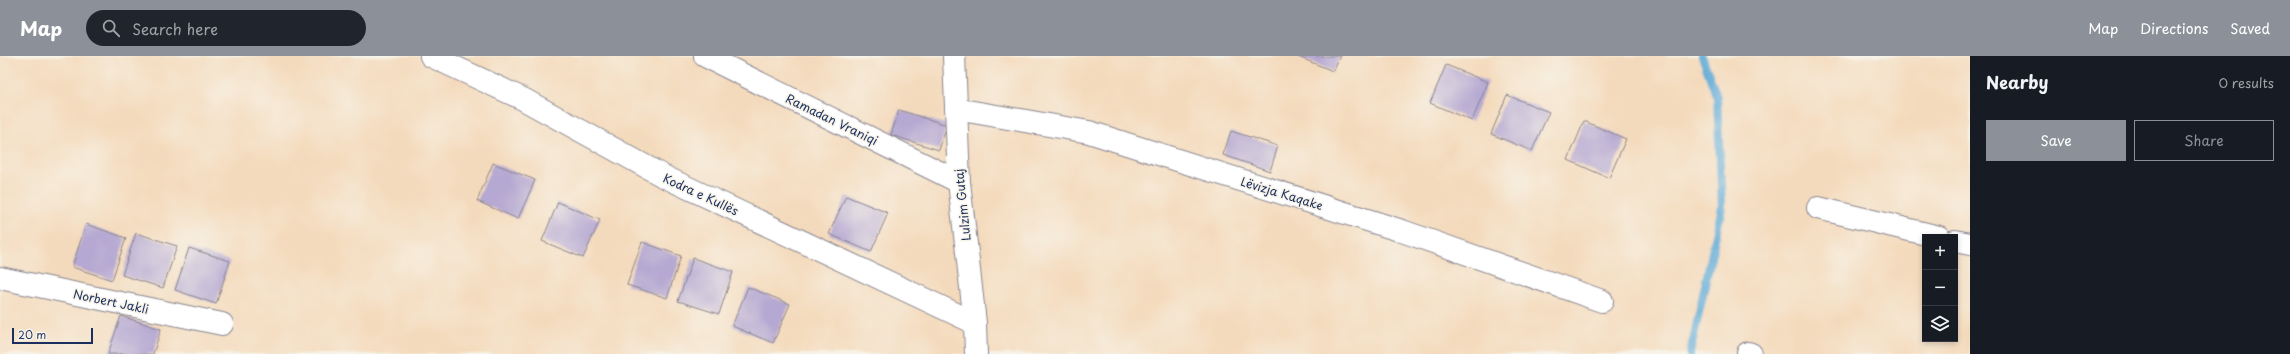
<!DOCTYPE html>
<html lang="en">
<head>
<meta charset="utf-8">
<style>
	:root { --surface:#171b24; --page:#20242c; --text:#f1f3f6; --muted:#9ea1a6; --line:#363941; --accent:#8c9099 }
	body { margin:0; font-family:"Playpen Sans",sans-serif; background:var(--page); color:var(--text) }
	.controls { position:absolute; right:12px; bottom:12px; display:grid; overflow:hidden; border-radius:0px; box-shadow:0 2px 6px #0003 }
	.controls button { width:36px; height:36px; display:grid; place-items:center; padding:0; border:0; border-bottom:1px solid var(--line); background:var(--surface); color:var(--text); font:20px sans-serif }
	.scale { position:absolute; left:12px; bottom:10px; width:81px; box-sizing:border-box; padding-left:4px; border:2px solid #1b2f5e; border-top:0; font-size:11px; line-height:14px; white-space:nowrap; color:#1b2f5e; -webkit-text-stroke:3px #f7f3e8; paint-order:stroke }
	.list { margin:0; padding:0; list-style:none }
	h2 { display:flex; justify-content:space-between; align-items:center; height:52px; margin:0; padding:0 16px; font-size:17px }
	h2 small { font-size:13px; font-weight:400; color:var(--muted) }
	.actions { display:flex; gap:8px; padding:12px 16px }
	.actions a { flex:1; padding:9px 0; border:1px solid var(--accent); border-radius:0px; text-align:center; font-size:14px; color:var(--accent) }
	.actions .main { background:var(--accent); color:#fff }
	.icon { flex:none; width:22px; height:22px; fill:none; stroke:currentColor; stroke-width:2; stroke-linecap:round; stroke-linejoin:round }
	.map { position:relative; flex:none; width:1970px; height:298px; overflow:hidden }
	header { display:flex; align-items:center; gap:24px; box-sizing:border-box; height:56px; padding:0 20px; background:var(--accent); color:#fff }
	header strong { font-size:19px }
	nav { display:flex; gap:22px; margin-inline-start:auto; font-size:14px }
	.search { width:280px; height:36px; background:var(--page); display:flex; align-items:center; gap:10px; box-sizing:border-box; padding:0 14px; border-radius:22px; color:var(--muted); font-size:15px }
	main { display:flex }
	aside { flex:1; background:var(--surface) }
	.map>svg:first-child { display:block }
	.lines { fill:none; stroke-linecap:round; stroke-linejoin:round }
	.stream { stroke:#5eaad7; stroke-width:8 }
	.building { fill:#b5a8d2 }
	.minor-casing { stroke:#88848d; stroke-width:24 }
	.minor { stroke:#fff; stroke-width:22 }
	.labels { text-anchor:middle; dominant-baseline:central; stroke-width:3; stroke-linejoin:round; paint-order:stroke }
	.street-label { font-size:12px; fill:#1b2f5e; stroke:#f7f3e8 }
</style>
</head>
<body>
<header>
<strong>Map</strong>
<div class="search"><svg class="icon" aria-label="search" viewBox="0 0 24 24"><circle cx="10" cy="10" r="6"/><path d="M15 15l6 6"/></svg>Search here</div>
<nav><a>Map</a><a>Directions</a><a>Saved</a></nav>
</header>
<main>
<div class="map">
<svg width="1970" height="298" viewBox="0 0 1970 298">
	<rect width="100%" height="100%" fill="#f7f3e8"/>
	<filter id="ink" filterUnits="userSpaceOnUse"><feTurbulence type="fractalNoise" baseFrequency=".025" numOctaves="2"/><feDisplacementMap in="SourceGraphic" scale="8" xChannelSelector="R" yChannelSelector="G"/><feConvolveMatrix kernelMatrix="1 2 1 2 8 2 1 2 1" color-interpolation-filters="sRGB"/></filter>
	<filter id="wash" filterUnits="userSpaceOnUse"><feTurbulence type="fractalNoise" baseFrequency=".012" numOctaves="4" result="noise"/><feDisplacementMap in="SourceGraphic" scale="16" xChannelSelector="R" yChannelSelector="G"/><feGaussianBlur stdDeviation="0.9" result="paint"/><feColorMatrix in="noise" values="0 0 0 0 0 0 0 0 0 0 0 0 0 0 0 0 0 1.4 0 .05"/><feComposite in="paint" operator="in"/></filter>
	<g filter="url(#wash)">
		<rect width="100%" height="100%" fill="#f4dabc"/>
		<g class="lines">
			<path class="stream" d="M1690,298L1722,151L1717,41L1702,0"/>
		</g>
		<g id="blocks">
			<path class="building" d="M1296,0H1340L1333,15Z
				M1446,9L1488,26L1472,65L1430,47Z
				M1507,39L1549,56L1532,95L1491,78Z
				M899,54L947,69L939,94L891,79Z
				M1584,65L1626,83L1609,122L1568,104Z
				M1231,75L1278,90L1270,115L1223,99Z
				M493,107L535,124L518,163L477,145Z
				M846,140L888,157L871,196L829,178Z
				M558,146L600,164L583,202L542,185Z
				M86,168L126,182L112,224L72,211Z
				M136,177L177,190L163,232L122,219Z
				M642,186L681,200L667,242L627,229Z
				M189,192L230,205L216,248L175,234Z
				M693,202L733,216L719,258L678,245Z
				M748,231L790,248L773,287L732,270Z
				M121,260L161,273L153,298H108Z"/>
		</g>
	</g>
	<g filter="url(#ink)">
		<use href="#blocks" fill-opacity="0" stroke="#88848d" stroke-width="1"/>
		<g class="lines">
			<defs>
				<path id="minor" d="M431,0L523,43L663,120L975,267
					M705,0L959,126
					M954,0L959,126L975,267L976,298
					M956,53L1089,76L1402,175L1602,245
					M1818,152L1939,181
					M1955,185L1970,188
					M0,222L222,268
					M1748,297L1751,298"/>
			</defs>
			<use href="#minor" class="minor-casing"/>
			<use href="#minor" class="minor"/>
		</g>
	</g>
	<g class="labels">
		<g class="street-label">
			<text transform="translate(832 63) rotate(26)">Ramadan Vraniqi</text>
			<text transform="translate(1282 137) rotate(17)">Lëvizja Kaqake</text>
			<text transform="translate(701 138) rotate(25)">Kodra e Kullës</text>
			<text transform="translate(962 149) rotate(-96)">Lulzim Gutaj</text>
			<text transform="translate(111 245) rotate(12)">Norbert Jakli</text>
		</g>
	</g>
</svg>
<div class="controls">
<button>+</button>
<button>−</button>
<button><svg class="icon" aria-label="layers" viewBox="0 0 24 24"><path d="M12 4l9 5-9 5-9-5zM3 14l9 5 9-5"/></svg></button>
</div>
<div class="scale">20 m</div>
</div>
<aside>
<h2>Nearby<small>0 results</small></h2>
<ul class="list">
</ul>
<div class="actions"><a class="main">Save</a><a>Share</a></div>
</aside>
</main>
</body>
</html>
